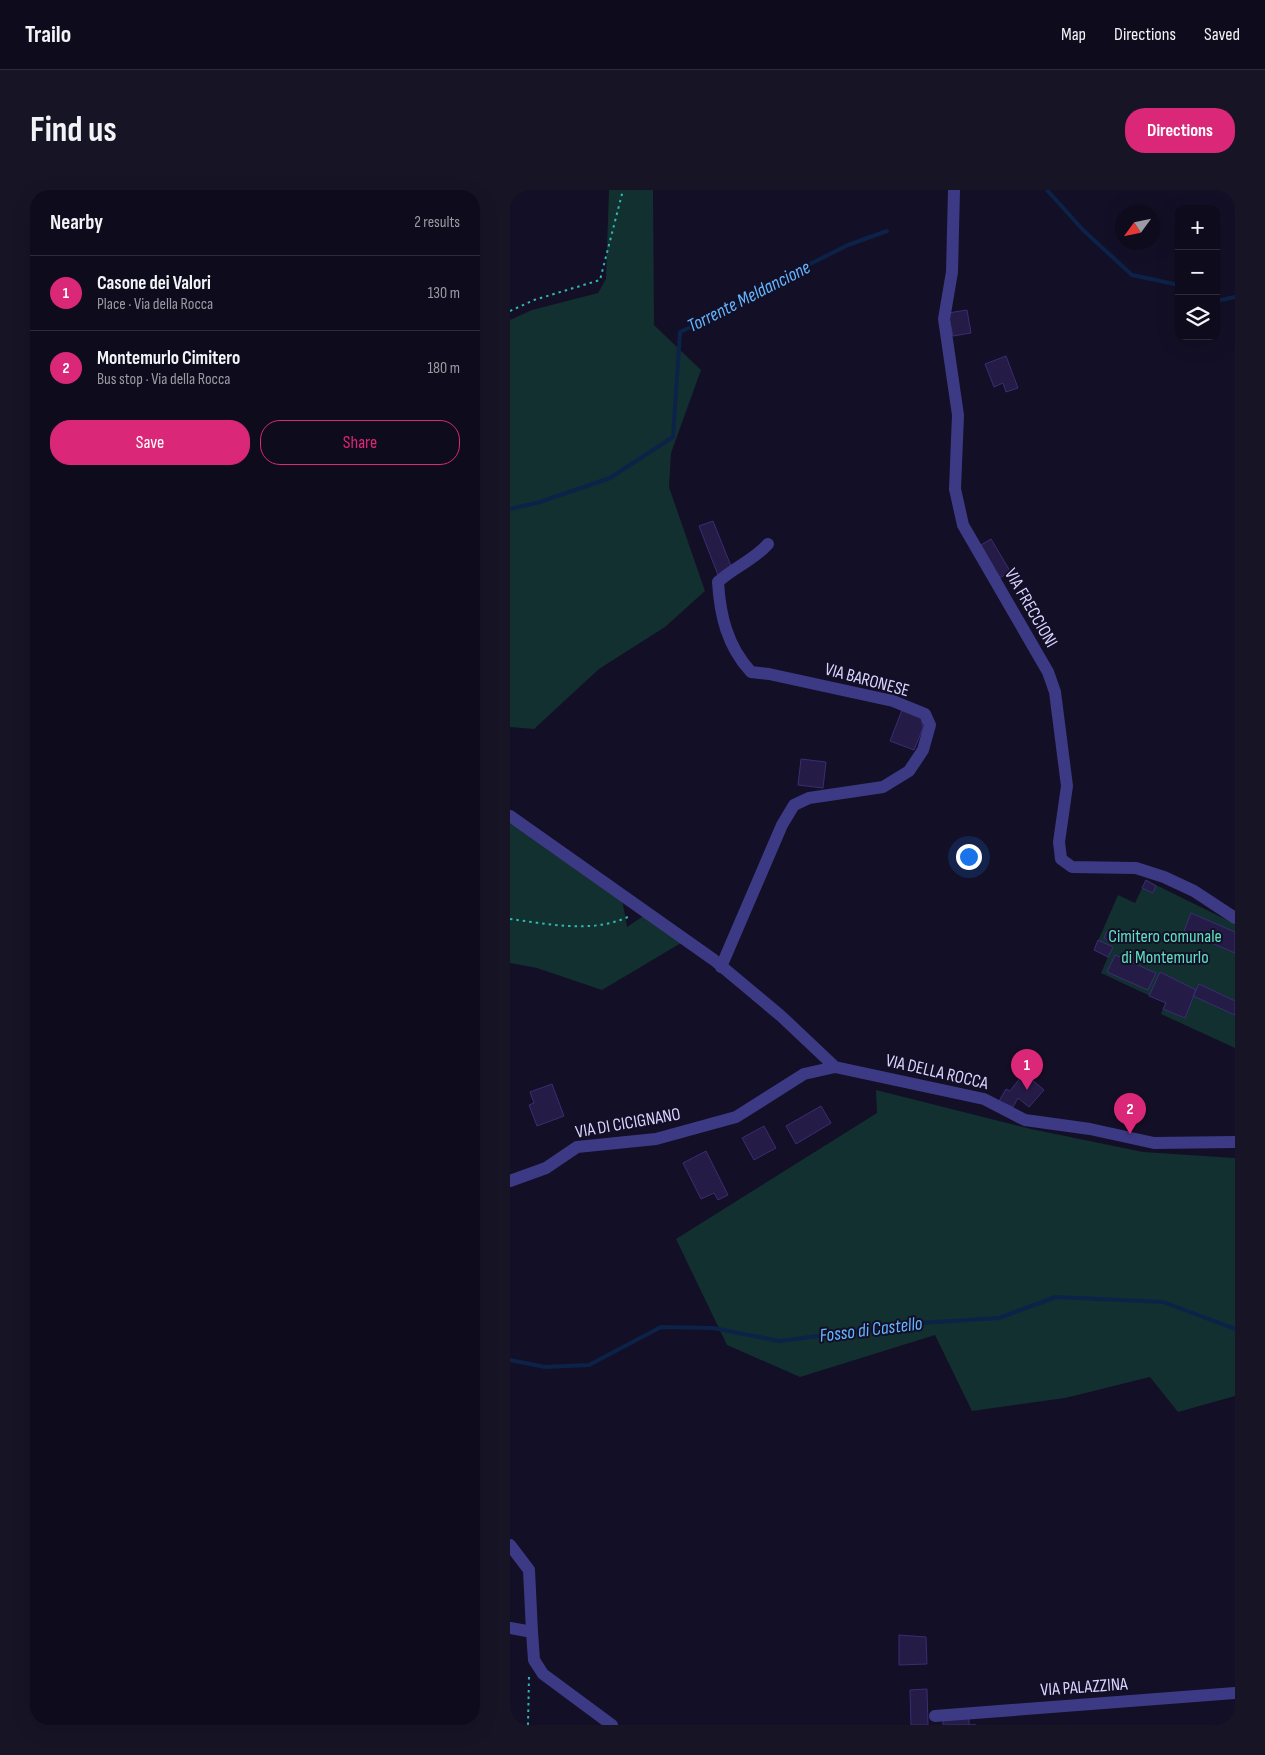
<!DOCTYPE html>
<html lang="en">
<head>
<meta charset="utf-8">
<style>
	:root { --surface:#0e0b1c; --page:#171425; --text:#f1f3f6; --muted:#9b9ba3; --line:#2e2b3b; --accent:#db2777 }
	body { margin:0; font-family:"Sofia Sans Condensed",sans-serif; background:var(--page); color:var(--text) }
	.controls { position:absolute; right:15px; top:15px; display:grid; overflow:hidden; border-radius:10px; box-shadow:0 5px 20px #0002 }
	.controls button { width:45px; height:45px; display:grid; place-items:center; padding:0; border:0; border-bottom:1px solid var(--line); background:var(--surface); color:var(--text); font:25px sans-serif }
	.compass { position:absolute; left:605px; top:15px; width:45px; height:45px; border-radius:50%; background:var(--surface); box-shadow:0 5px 20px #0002; rotate:237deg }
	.you { position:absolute; left:458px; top:666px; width:18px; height:18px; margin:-12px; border:4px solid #fff; border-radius:50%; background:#1a73e8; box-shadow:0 0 0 8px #1a73e833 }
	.badge { display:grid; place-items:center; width:32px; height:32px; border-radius:50%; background:var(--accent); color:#fff; font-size:16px; font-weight:700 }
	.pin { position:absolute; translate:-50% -41px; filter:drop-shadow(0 1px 2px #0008) }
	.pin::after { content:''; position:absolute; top:26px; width:18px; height:15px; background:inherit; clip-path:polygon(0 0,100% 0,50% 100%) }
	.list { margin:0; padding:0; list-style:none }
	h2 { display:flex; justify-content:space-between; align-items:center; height:65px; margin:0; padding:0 20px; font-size:21px }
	h2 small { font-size:16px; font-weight:400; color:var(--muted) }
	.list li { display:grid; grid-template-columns:32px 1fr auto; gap:15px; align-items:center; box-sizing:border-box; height:75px; padding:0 20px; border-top:1px solid var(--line) }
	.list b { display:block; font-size:19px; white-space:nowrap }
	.list p { margin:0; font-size:16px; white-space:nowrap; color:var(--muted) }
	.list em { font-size:16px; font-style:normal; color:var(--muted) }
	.actions { display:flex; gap:10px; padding:15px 20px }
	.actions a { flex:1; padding:11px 0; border:1px solid var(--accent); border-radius:20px; text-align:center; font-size:18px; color:var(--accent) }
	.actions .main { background:var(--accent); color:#fff }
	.icon { flex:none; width:28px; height:28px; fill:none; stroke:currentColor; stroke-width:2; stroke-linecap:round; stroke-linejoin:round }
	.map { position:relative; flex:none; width:725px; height:1535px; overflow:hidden; border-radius:20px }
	header { display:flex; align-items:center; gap:30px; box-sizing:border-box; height:70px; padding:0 25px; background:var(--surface); border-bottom:1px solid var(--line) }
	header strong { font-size:24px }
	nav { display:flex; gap:28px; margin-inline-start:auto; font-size:18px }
	.intro { display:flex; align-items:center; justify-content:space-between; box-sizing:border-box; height:120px; padding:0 30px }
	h1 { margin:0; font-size:35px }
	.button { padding:12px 22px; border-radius:20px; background:var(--accent); color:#fff; font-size:18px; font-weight:700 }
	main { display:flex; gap:30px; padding:0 30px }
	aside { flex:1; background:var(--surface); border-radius:20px; box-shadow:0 5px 20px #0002 }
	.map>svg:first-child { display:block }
	.green { fill:#12302f }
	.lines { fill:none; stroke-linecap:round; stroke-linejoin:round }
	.stream { stroke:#0c2248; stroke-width:4 }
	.building { fill:#241b47; stroke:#3b2d73 }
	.path { stroke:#2fb8b0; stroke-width:2; stroke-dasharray:2.5 4; stroke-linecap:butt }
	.minor { stroke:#3d3a85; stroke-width:12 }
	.labels { text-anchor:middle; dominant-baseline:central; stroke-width:4; stroke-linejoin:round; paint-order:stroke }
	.street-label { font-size:18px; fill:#d9d4ff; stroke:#130f26 }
	.park-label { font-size:18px; fill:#5fe0c0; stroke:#130f26 }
	.water-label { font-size:19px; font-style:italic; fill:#62b6ff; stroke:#130f26 }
</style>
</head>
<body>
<header>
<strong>Trailo</strong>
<nav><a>Map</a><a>Directions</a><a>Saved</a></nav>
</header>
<div class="intro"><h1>Find us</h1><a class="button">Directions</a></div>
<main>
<aside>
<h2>Nearby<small>2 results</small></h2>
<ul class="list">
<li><span class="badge">1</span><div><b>Casone dei Valori</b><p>Place · Via della Rocca</p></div><em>130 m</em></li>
<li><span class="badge">2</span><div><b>Montemurlo Cimitero</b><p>Bus stop · Via della Rocca</p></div><em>180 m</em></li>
</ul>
<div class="actions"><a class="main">Save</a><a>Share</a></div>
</aside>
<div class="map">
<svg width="725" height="1535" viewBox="0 0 725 1535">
	<rect width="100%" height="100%" fill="#130f26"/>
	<path class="green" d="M99,0H143L144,135L191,180L161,263L159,297L195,401L155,437L89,479L24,539L0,537V130L22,120L88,103L96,89Z
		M0,633L112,709L117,737L135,725L171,753L92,800L27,778L0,773Z
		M636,690L725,734V858L651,824L655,813L591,783L598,767L584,760L608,705L625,713Z
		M366,900L521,939L633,962L725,968V1206L668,1222L640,1187L555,1208L462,1221L425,1145L290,1187L217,1155L166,1049L367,923Z"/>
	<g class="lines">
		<path class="stream" d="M537,0L573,40L622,85L669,95
			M706,111L725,107
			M0,319L30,312L100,288L163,247L170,142L227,116L284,82L338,55L377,41
			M0,1170L35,1177L79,1175L151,1137L203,1138L269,1151L410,1133L489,1128L546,1107L653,1112L725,1139"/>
	</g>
	<path class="building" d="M457,120L461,143L443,146L438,123Z
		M496,166L508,198L496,202L493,193L484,197L475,174Z
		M203,331L221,376L208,385L189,336Z
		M481,349L500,381L490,388L471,355Z
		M392,520L411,527L413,538L404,560L380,551Z
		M291,569L316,572L313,598L288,595Z
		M636,690L646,696L643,703L632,698Z
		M681,723L725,742V763L674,741Z
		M597,741L607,746L603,753L594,748Z
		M588,750L603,757L598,767L584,760Z
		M605,765L646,783L638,800L597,782Z
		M650,782L686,800L675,828L653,819L656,813L639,806Z
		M689,794L725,811V825L683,806Z
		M514,883L534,900L519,917L508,908L503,917L489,911L496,899L500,901Z
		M42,894L54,926L27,936L19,915L24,913L20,902Z
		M311,916L321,933L286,954L276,936Z
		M254,936L266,958L244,970L232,948Z
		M196,961L218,1005L208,1010L204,1003L191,1009L173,973Z
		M389,1445L416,1447L417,1474L389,1475Z
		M417,1499L418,1535H401L400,1500Z
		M433,1526H459V1535H466H433Z"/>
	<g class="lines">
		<path class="path" d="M0,121L24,110L90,90L113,0
			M0,729C39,734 83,744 120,726
			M18,1535L19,1486"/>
		<path class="minor" d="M444,0L442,82L434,129L448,225L445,299L453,335L538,482L545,502L557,596L549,652L551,669L562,677L626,678L654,687L684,701L725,728
			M0,626L204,770L271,826L325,877
			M211,777L272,635L284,615L299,608L373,597L399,581L413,560L420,535L415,524L383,511L259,484L241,482C217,456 210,425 208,392C224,377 243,371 258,354
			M0,991L36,978L67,957L146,949L226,927L294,884L325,877L474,909L515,930L580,939L644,953L725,952
			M0,1355L19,1380L22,1442L0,1438
			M22,1442L24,1470L33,1484L102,1535
			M425,1526L725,1503"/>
	</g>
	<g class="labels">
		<g class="street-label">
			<text transform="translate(521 418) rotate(60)">VIA FRECCIONI</text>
			<text transform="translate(357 490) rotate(15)">VIA BARONESE</text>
			<text transform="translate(427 882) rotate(13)">VIA DELLA ROCCA</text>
			<text transform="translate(118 933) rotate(-10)">VIA DI CICIGNANO</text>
			<text transform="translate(574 1497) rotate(-4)">VIA PALAZZINA</text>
		</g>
		<g class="park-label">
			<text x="655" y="746">Cimitero comunale<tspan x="655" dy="21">di Montemurlo</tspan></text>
		</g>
		<g class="water-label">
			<text transform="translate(239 107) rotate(-27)">Torrente Meldancione</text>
			<text transform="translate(361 1140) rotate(-7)">Fosso di Castello</text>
		</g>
	</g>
</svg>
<div class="controls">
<button>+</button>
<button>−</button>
<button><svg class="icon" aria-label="layers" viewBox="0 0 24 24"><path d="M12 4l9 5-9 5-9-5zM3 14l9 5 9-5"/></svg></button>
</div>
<svg class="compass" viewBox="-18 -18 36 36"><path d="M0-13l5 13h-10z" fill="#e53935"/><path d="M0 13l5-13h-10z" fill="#9b9ba3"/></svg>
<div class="you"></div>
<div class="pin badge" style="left:517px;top:900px">1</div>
<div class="pin badge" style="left:620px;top:944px">2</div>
</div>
</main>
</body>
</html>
